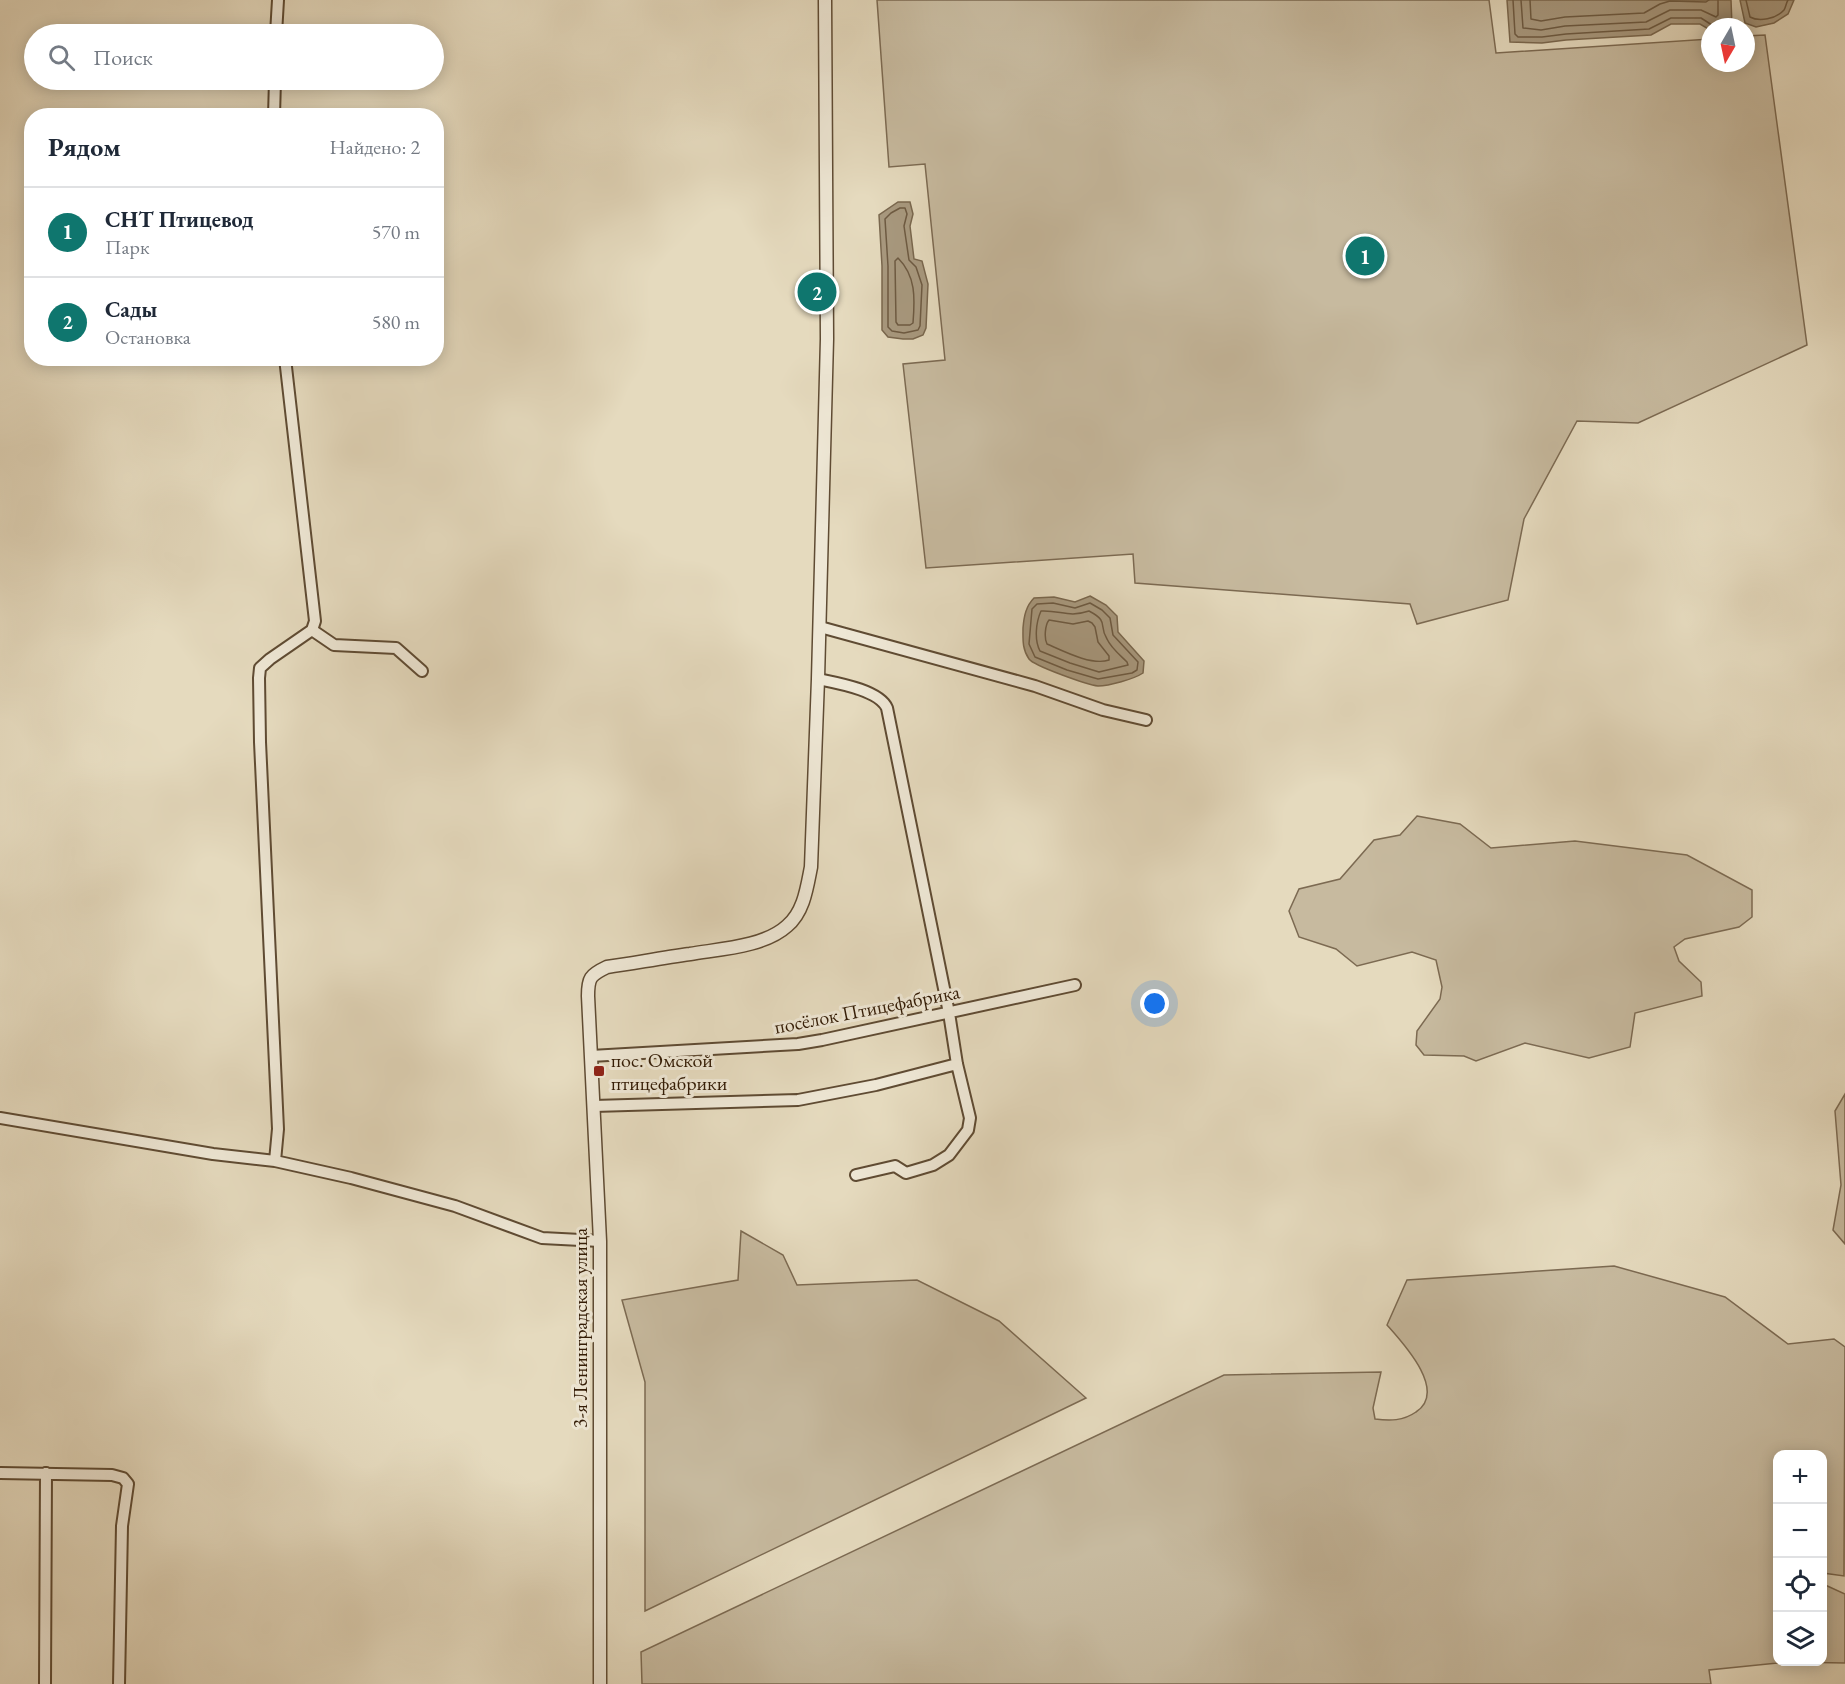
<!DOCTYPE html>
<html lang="ru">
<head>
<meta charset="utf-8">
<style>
	:root { --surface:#fff; --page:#f6f6f7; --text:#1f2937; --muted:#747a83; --line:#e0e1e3; --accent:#0f766e }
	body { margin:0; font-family:"EB Garamond",serif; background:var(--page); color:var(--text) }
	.controls { position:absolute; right:18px; bottom:18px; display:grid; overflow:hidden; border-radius:12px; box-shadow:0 3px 15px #0003 }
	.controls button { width:54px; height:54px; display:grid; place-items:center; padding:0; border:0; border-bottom:2px solid var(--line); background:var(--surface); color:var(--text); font:30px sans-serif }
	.compass { position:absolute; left:1701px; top:18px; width:54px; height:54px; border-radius:50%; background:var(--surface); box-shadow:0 3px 15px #0003; rotate:189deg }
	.you { position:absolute; left:1155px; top:1004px; width:21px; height:21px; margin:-15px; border:4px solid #fff; border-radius:50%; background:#1a73e8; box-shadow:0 0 0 9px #1a73e833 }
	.badge { display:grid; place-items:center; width:39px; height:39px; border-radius:50%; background:var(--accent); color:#fff; font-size:20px; font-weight:700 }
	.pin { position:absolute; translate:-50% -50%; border:3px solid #fff; box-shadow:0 2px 6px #0006 }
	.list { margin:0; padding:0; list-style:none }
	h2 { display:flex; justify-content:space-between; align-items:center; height:78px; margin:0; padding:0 24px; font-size:26px }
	h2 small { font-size:20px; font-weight:400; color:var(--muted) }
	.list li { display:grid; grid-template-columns:39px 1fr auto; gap:18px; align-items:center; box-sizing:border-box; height:90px; padding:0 24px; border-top:2px solid var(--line) }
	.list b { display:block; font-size:22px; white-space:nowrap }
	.list p { margin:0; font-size:20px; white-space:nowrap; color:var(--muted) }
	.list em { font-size:20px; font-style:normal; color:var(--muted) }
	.icon { flex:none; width:33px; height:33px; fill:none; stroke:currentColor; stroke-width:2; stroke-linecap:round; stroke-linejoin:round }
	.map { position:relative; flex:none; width:1845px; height:1684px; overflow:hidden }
	.search { position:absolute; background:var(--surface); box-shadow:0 3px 15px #0003; left:24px; top:24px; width:420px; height:66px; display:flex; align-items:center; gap:15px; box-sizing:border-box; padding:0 21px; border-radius:33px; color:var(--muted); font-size:22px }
	.panel { position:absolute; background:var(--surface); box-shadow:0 3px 15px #0003; left:24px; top:108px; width:420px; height:258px; border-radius:24px }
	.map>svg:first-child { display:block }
	.green { fill:#c7ba9f; stroke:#7c6a52; stroke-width:1.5 }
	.water { fill:#a8997f; stroke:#79674e; stroke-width:1.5 }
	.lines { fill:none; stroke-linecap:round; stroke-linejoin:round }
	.shore { stroke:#6d5a42; stroke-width:1.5 }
	.minor-casing { stroke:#5f4b33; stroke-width:14 }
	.tertiary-casing { stroke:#5f4b33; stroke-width:15 }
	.minor { stroke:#eee7d5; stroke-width:10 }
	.tertiary { stroke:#eee7d5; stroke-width:12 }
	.poi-dot { fill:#8f2418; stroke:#eee7d5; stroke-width:2 }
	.labels { text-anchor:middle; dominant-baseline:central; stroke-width:6; stroke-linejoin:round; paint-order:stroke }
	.street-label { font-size:20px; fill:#321b05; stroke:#eee7d5 }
	.poi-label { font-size:20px; fill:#321b05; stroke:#eee7d5; text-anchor:start }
</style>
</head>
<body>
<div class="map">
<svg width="1845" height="1684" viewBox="0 0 1845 1684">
	<rect width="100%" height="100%" fill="#e5dabe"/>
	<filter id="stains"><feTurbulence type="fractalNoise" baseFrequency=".00333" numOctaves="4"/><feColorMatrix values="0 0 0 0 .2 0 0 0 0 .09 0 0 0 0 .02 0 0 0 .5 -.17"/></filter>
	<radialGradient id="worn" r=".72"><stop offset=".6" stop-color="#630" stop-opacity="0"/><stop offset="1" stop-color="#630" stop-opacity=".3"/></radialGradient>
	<path class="green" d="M877,0H1489L1496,53L1710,39V63H1746V36L1765,35L1807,345L1638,423L1577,421L1524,519L1508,600L1417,624L1410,604L1135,583L1133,554L926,568L903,364L945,360L925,164L889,167Z
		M1417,816L1460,824L1491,848L1575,841L1687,855L1752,890V917L1739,927L1685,939L1674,947L1679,961L1701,982L1702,996L1635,1013L1630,1047L1589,1058L1525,1043L1476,1061L1464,1056L1424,1055L1416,1045L1417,1031L1440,999L1442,987L1436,960L1412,952L1357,966L1336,949L1299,937L1289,911L1299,889L1340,879L1374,840L1400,835Z
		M1845,1094V1244L1833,1230L1841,1185L1835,1111Z
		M741,1231L783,1255L797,1285L917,1280L999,1321L1086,1398L645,1611V1382L622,1300L738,1280Z
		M1614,1266L1725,1297L1788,1344L1834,1339L1845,1347L1844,1576L1823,1573L1822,1454H1778V1662H1787L1709,1670L1711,1684H642L641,1652L1224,1375L1381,1372L1373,1408L1375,1419C1390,1421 1403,1421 1416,1412C1448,1391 1403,1343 1387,1325L1407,1280Z
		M1823,1584L1845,1594V1663L1791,1662H1822Z"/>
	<path class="water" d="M1507,0H1731L1732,26L1710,27V30L1700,24H1671L1651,35L1566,40L1542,43L1510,42Z
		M1740,0H1794L1788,14L1774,23L1756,27L1745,23Z
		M898,202H910L913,214L910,226L914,259L922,261L928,284L926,328L923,335L913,339H903L888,337L882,330V266L879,215Z
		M1090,596L1106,605L1117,616L1118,632L1144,661L1143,673C1134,679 1109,686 1098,686C1088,685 1034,666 1029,659C1022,649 1023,639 1023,628C1024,616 1026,606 1034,598L1054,597L1075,602Z"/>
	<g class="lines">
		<path class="shore" d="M1513,0L1515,34L1518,37H1542L1566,34L1649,29L1671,18H1701L1715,27
			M1521,0L1523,28L1541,30L1565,26L1646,22L1670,10H1701L1716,17L1718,15V0
			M1530,0L1531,19L1541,21L1565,17L1644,13L1660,4L1670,1L1706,2L1709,0
			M1746,0L1750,17C1759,22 1776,19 1784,10C1786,7 1786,3 1788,0
			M900,208H905L907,214L904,226L909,260L916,267L922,285L920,326L918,330L904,333L892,331L888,327V266L885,219L891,213Z
			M898,258C916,276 915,298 913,323L910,325H898L896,322L895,261Z
			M1053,603L1075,608L1090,603L1102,610L1110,618L1113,635L1138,662L1137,670L1132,673L1098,679L1067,670L1035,657L1029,644L1032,609L1037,604Z
			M1041,611C1061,610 1068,618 1089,611C1110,622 1098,625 1107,639C1111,648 1120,655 1127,662L1128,665L1099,672L1070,663L1040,651C1034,640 1036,622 1041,611Z
			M1049,620L1073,624L1088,621L1092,623L1095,627L1098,642L1109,656V660C1092,666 1063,651 1047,644C1044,638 1045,625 1049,620Z"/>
		<defs>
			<path id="minor" d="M276,34L278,0
				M274,116L275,80
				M820,627L1035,686L1103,710L1146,720
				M312,630L334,645L396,648L422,671
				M818,679C837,683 879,690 887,708L949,1013L957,1064L970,1118L968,1130L949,1155L933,1165L906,1173L895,1166L856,1175
				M591,1056L798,1044L822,1040L1075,985
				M594,1106L798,1100L876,1085L957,1064
				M0,1118L213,1154L275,1161L351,1178L455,1206L542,1238L600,1241
				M275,1161L278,1129L260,742L259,678L260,668L270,659L312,630L315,621L285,358
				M0,1473L112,1475L123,1478L128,1484L122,1526L119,1684
				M45,1684L46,1473"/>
			<path id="tertiary" d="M600,1684V1241L588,996C588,978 590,975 607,967C634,963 662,958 690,954C719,949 764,947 787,926C804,912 807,887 811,867L818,679L827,339L825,0"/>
		</defs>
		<use href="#minor" class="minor-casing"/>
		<use href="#tertiary" class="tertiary-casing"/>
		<use href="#minor" class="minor"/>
		<use href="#tertiary" class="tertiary"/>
	</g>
	<rect class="poi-dot" x="593" y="1065" width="12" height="12" rx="3"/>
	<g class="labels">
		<g class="street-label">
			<text transform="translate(867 1009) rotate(-11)">посёлок Птицефабрика</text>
			<text transform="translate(580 1328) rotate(-90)">3-я Ленинградская улица</text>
		</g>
		<g class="poi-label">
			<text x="611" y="1060">пос. Омской<tspan x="611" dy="23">птицефабрики</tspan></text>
		</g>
	</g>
	<rect width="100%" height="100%" filter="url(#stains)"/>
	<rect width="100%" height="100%" fill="url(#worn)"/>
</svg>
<div class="controls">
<button>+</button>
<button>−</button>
<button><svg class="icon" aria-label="locate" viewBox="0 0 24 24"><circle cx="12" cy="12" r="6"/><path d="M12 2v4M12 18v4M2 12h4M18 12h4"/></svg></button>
<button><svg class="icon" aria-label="layers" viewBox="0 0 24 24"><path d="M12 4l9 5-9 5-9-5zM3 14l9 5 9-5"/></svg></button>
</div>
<svg class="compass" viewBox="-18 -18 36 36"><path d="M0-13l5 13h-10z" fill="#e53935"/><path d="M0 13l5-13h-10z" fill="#747a83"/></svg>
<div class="you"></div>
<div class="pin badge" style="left:1365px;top:256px">1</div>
<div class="pin badge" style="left:817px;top:292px">2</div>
<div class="search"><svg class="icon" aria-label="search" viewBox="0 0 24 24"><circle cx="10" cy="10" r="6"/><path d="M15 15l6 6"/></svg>Поиск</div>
<section class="panel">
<h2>Рядом<small>Найдено: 2</small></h2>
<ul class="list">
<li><span class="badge">1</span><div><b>СНТ Птицевод</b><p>Парк</p></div><em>570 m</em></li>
<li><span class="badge">2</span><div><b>Сады</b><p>Остановка</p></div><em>580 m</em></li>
</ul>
</section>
</div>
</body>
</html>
